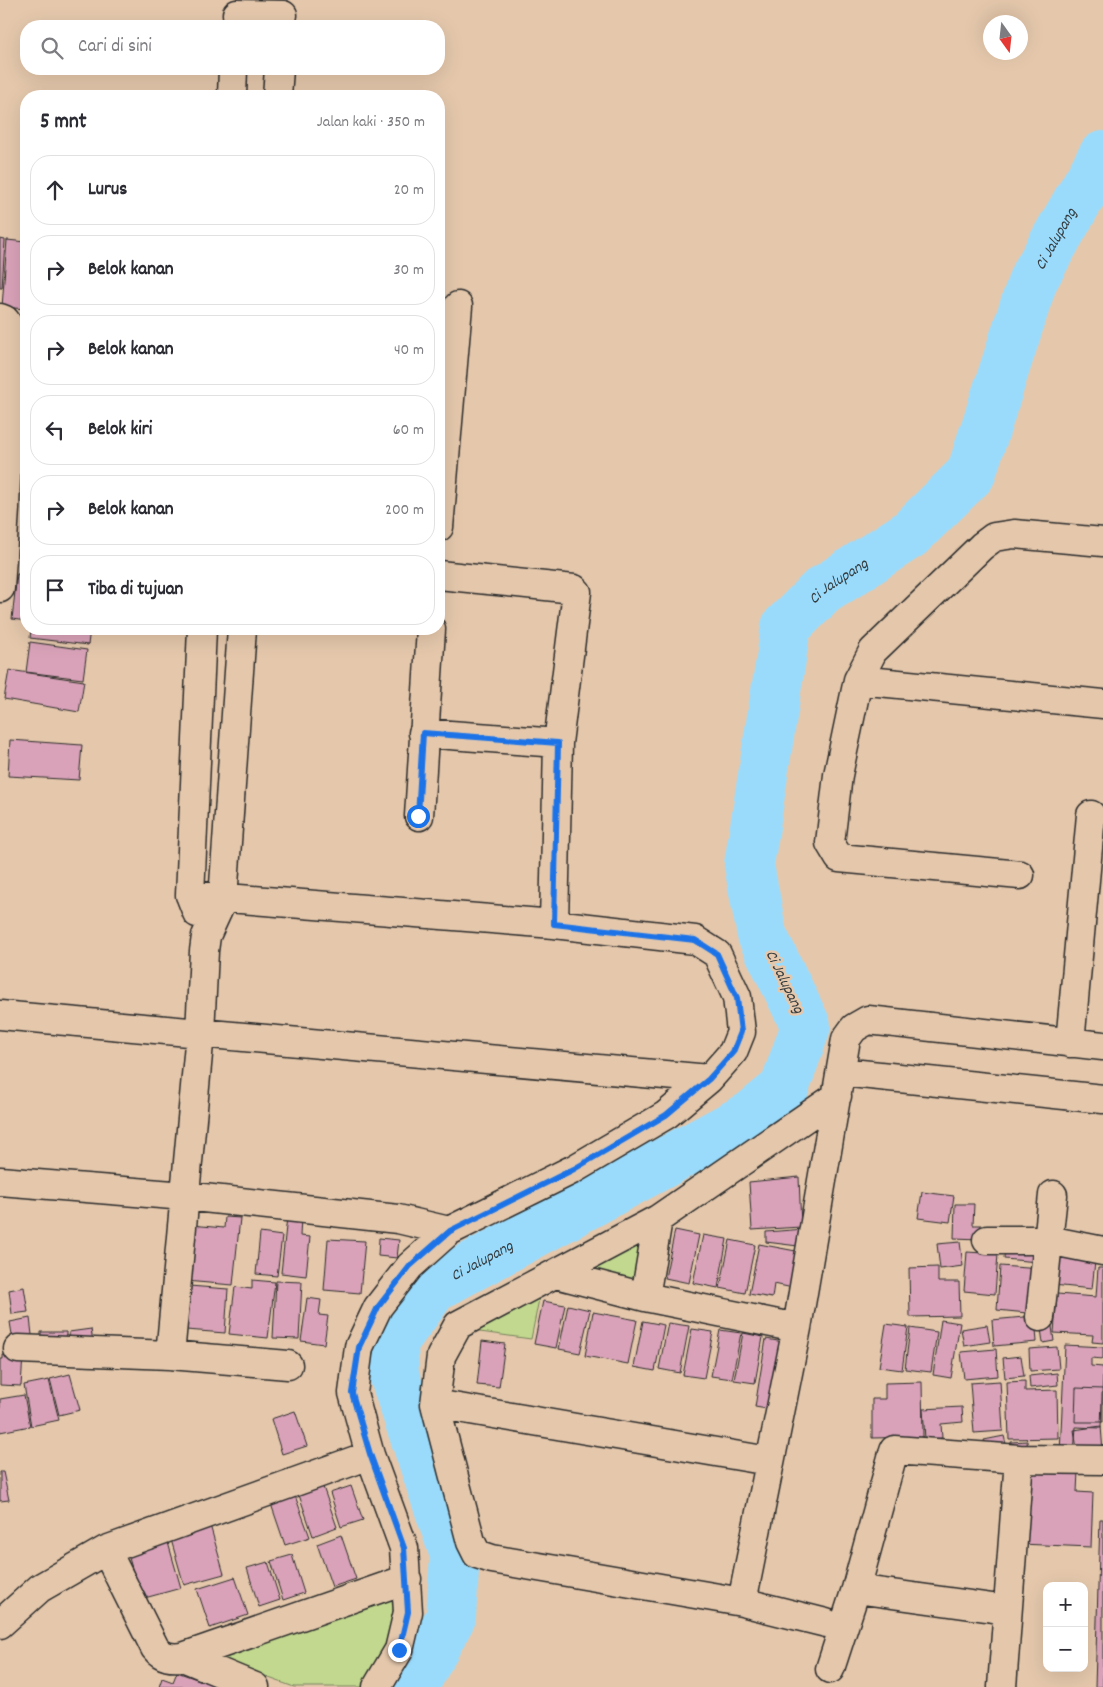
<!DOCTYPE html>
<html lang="id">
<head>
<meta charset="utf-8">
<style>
	:root { --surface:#fff; --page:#f2f2f3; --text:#2b2b33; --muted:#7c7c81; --line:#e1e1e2 }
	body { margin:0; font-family:Dekko,sans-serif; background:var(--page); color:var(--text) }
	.controls { position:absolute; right:15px; bottom:15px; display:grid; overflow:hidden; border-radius:10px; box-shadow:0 5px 20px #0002 }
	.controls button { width:45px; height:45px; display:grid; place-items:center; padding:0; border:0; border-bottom:1px solid var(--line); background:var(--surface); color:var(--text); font:25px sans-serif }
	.compass { position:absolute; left:983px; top:15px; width:45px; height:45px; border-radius:50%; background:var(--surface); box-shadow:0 5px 20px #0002; rotate:165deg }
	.stop { position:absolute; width:15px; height:15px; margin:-11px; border:4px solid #1a73e8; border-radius:50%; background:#fff }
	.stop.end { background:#1a73e8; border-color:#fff; box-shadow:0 1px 5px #0008 }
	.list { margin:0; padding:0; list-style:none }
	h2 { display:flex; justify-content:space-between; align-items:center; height:65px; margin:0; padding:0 20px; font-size:21px }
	h2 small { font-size:16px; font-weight:400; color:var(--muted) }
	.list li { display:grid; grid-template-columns:32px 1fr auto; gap:15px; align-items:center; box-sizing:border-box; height:70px; margin:0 10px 10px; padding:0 10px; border:1px solid var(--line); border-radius:20px }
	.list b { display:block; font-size:19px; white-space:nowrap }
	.list em { font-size:16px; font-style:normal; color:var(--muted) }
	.icon { flex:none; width:28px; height:28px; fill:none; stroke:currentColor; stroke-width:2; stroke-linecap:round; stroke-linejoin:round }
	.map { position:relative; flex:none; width:1103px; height:1687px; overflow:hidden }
	.search { position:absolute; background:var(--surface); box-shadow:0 5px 20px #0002; left:20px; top:20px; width:425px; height:55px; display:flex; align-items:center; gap:12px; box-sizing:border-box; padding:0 18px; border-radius:20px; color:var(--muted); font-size:19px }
	.panel { position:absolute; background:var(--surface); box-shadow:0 5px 20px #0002; left:20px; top:90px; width:425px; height:545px; border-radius:20px }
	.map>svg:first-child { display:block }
	.green { fill:#c2d88e; stroke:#76825c }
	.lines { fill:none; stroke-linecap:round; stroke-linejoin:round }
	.river { stroke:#9adbfc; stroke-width:50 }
	.building { fill:#d9a2b8; stroke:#2b2b2b }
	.minor-casing { stroke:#2b2b2b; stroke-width:31 }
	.minor { stroke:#e5c8ac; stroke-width:28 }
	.route { stroke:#1a73e8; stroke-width:6 }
	.labels { text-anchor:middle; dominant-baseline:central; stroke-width:5; stroke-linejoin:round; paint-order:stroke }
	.water-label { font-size:16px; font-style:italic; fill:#363d40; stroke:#e5c8ac }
</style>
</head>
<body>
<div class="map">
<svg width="1103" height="1687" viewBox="0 0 1103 1687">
	<rect width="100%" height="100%" fill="#e5c8ac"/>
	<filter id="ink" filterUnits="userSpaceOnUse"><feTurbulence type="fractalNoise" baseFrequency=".02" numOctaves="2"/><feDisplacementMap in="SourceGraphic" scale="10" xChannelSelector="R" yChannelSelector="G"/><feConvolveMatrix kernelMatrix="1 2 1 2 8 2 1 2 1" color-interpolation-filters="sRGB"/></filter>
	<g filter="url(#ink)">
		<path class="green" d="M653,1227L641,1291L571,1274Z
			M541,1289L531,1339L480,1332L486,1316Z
			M394,1598L390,1643L366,1687H294L216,1659Z"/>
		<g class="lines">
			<path class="river" id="s1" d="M413,1687L451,1617L455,1555L394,1375L393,1342L434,1287L751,1116L784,1089L806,1026L762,935L749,865L786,627L822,591L910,534L971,474L1033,280L1103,156"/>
		</g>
		<path class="building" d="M0,239L5,240L2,288H0Z
			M7,240L26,242V309L2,307Z
			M17,574L26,575V621L12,619Z
			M31,629H90L88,645L30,638Z
			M30,642L87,650L83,679L26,672Z
			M9,670L84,681L79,712L4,699Z
			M10,740L82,745L79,780L8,776Z
			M799,1177L801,1227L752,1230L749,1182Z
			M922,1192L954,1196L950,1222L918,1218Z
			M955,1204H974L973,1225H981L980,1239L954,1238Z
			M225,1217L240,1218L233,1285L185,1281L191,1225L224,1228Z
			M287,1217L301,1218L300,1236L310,1237L306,1276L281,1273Z
			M805,1229L798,1246L766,1242V1232Z
			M675,1230L699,1235L689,1283L665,1278Z
			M260,1233L282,1236L277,1276L256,1274Z
			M703,1235L727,1239L718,1288L693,1283Z
			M379,1238L399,1240L397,1258L378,1256Z
			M328,1239L365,1241L360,1293L324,1290Z
			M730,1240L755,1245L745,1293L720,1288Z
			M960,1242L963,1266L940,1269L937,1244Z
			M1005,1243L1040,1246L1038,1262L1004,1259Z
			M759,1244L801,1252L793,1288L774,1284L772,1298L749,1294Z
			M1050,1247L1096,1252L1092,1289L1053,1285Z
			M967,1252L998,1254L995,1294L964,1291Z
			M1000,1266L1041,1269L1037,1314L997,1310Z
			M938,1267V1282H959L960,1316L910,1317L909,1268Z
			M1098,1268H1103V1343L1092,1342L1093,1335L1054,1333L1057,1294L1096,1297Z
			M252,1280L275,1282L268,1338L229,1334L235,1287L252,1289Z
			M276,1281L302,1282L299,1339L273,1338Z
			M189,1286L228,1289L225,1333L186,1330Z
			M24,1287L28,1312L12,1314L9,1290Z
			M307,1298L321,1300L319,1315L328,1316L324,1344L301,1341Z
			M543,1301L565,1305L556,1348L534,1344Z
			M568,1305L590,1310L580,1353L559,1349Z
			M593,1312L637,1320L628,1364L585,1356Z
			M1050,1312L1054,1341L1043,1343L1040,1321Z
			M1035,1316L1037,1342L994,1346L992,1320Z
			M30,1318L33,1343L14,1347L10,1322Z
			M941,1320L960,1323L951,1378L933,1375Z
			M643,1321L664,1325L655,1371L634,1367Z
			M668,1323L689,1326L680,1373L659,1369Z
			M886,1324L908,1327L902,1370L879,1367Z
			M987,1325L990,1342L964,1346L961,1329Z
			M910,1328L937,1332L931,1372L905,1369Z
			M91,1329L93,1342L70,1346L69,1332Z
			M692,1329L713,1332L704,1378L683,1375Z
			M720,1330L741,1333L732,1379L711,1376Z
			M41,1332H66V1342H41Z
			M743,1333L763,1337L755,1383L734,1380Z
			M766,1339L784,1342L773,1410L755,1407Z
			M482,1341L505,1344L499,1387L477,1385Z
			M1065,1345L1103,1347V1359L1091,1358V1366L1103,1367L1101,1428L1076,1427L1074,1453H1060Z
			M1057,1347L1059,1369L1030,1371L1029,1349Z
			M996,1349L998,1376L964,1379L961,1352Z
			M3,1355H23L21,1386L0,1385V1359H3Z
			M1021,1356L1024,1376L1005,1378L1003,1358Z
			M1057,1373L1058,1385L1030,1388L1029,1376Z
			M70,1374L80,1410L59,1415L50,1379Z
			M49,1380L59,1420L31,1426L24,1385Z
			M1000,1381L1003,1431L974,1433L970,1383Z
			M1025,1381V1391L1057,1390L1058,1438L1009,1439L1007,1382Z
			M922,1382L923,1437L872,1438V1399H885V1383Z
			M1076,1388L1103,1389V1422H1075Z
			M24,1395L30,1426L0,1432V1399Z
			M962,1407L963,1422L941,1424L942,1438L925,1439L923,1409Z
			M295,1411L307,1446L282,1454L271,1419Z
			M1101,1426L1103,1452L1078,1455L1074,1430Z
			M1004,1436L1007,1448L987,1452L984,1440Z
			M1027,1441L1028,1452L1011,1453V1442Z
			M1023,1469L1078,1471L1077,1492L1093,1493L1091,1547L1020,1544Z
			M0,1472H3L9,1500L0,1501Z
			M322,1484L337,1527L313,1536L298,1492Z
			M351,1486L363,1520L341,1527L330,1493Z
			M294,1493L310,1537L285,1545L270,1501Z
			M1100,1519H1103V1687H1095Z
			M210,1525L224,1574L184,1585L170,1536Z
			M341,1535L356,1579L332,1587L317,1544Z
			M167,1539L181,1588L141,1599L127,1551Z
			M292,1555L304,1593L283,1600L271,1561Z
			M268,1562L280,1600L259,1607L247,1568Z
			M235,1577L248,1615L210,1628L197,1589Z
			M177,1672L219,1687H159L162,1678L173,1682Z"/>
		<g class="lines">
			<defs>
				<path id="minor" d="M237,14L283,15
					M232,96L233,69
					M277,96L279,69
					M0,318L5,320L11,329L5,509L0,588
					M439,527L458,306
					M439,575L574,589L577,592L558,743L554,924
					M858,680L873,651L982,546L994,537L1014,534L1103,542
					M423,733L558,743
					M419,816L431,629
					M1020,875L839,858L830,843L838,775L858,680L1103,704
					M190,895L554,924L695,940L717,954L737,997L741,1032L733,1052L709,1079L666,1115L574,1169L449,1231L410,1266L378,1307L359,1347L353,1393L370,1455L404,1548L408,1612L399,1650L377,1687
					M197,913L190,895L202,629
					M0,1015L709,1079
					M1070,1043L1091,815
					M841,1072L1103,1099
					M0,1181L185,1196L398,1219L449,1231
					M987,1240H1048L1103,1251
					M556,1274L645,1297L797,1328
					M645,1297L658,1219
					M1040,1317L1053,1195
					M18,1349L170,1355L288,1365
					M170,1355L200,1033L204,951L206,936L223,899L242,629
					M435,1404L769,1461
					M106,1550L155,1648C163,1658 172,1658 183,1657L407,1579
					M856,1589L1007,1610
					M742,1602L492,1559L477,1554L471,1542L435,1404L441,1356L458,1325L658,1219L837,1096
					M826,1623L742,1602L797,1328L846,1039L854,1028L868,1020L1103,1046
					M0,1624L40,1588L106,1550L370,1455
					M183,1657L255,1687
					M830,1669L856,1589L894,1450L1019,1459
					M1002,1687L1019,1459L1103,1460"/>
			</defs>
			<use href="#minor" class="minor-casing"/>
			<use href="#minor" class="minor"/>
		</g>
	</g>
	<g class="lines" filter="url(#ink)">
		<path class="route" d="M399,1650L408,1612L404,1548L370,1454L352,1393L359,1347L378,1307L410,1266L450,1231L574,1169L666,1115L709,1079L733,1052L741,1032L737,998L717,954L695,940L554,924L558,743L423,733L418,816"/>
	</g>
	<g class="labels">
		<g class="water-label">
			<text stroke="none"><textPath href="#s1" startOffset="1808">Ci Jalupang</textPath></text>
			<text stroke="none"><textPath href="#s1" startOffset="1386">Ci Jalupang</textPath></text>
			<text transform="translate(784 982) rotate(64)">Ci Jalupang</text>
			<text stroke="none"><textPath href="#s1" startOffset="488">Ci Jalupang</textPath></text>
		</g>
	</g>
</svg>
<div class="controls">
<button>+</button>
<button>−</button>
</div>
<svg class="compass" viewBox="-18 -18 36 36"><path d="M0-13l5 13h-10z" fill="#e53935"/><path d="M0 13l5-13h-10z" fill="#7c7c81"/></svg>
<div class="stop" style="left:418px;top:816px"></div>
<div class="stop end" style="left:399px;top:1650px"></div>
<div class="search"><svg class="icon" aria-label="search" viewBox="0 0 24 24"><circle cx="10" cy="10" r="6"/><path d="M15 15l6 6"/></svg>Cari di sini</div>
<section class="panel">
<h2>5 mnt<small>Jalan kaki · 350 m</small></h2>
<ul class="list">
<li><svg class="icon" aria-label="ahead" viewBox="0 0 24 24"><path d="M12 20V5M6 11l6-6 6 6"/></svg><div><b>Lurus</b></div><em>20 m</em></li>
<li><svg class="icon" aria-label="right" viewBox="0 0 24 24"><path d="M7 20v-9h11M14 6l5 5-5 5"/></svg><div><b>Belok kanan</b></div><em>30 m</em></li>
<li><svg class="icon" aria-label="right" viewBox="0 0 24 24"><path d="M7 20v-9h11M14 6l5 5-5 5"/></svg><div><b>Belok kanan</b></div><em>40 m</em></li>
<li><svg class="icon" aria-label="left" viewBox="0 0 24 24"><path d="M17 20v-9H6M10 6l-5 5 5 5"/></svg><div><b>Belok kiri</b></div><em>60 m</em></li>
<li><svg class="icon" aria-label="right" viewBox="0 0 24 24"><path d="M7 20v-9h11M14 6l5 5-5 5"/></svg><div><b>Belok kanan</b></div><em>200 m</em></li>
<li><svg class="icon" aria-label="arrive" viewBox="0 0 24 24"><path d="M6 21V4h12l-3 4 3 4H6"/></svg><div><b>Tiba di tujuan</b></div></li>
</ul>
</section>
</div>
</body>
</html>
